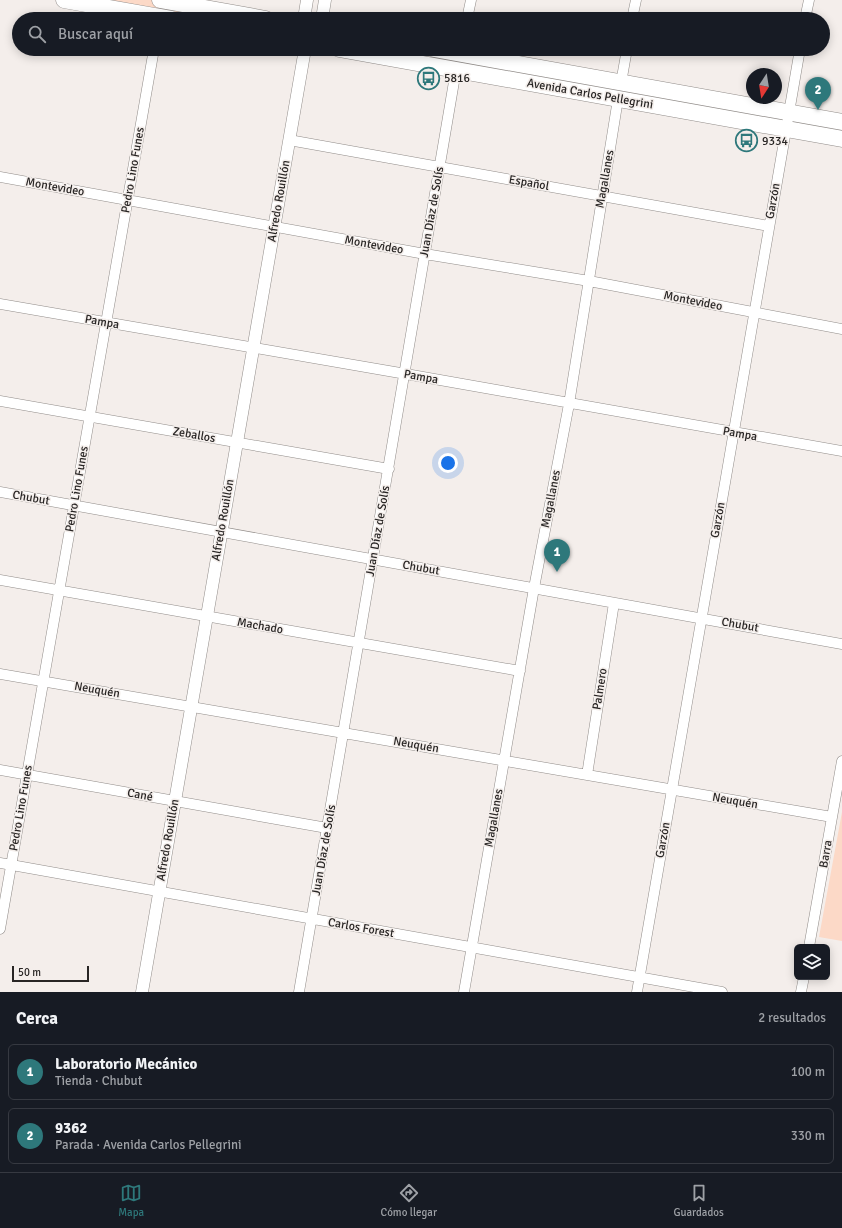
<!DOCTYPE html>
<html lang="es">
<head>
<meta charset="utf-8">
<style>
	:root { --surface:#171b24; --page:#242831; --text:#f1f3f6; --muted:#9ea1a6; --line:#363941; --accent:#2e787b }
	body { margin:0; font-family:Signika,sans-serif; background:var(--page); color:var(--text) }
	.controls { position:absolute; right:12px; bottom:12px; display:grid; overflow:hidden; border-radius:6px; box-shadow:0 2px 10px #0003 }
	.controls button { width:36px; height:36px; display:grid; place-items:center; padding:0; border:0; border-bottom:1px solid var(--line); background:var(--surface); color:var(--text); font:20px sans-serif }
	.compass { position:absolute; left:746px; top:68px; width:36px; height:36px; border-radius:50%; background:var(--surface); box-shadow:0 2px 10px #0003; rotate:192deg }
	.scale { position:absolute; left:12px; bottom:10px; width:77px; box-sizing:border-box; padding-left:4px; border:2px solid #282524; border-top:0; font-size:11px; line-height:14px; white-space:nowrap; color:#282524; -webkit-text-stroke:3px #f4eeeb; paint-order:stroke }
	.you { position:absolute; left:448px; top:463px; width:14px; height:14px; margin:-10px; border:3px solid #fff; border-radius:50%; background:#1a73e8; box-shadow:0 0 0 6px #1a73e833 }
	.badge { display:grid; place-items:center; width:26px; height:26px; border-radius:50%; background:var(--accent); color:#fff; font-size:13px; font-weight:700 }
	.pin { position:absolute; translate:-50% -33px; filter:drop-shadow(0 1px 2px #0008) }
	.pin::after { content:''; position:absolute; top:21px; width:14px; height:12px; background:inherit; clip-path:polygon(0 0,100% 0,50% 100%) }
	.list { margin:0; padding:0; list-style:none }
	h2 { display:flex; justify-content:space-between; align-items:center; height:52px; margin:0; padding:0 16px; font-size:17px }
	h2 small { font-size:13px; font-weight:400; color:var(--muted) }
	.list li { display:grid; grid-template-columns:26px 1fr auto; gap:12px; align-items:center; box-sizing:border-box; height:56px; margin:0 8px 8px; padding:0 8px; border:1px solid var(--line); border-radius:6px }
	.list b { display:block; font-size:15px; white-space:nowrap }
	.list p { margin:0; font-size:13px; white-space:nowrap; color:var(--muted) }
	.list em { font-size:13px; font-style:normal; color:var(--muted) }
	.icon { flex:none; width:22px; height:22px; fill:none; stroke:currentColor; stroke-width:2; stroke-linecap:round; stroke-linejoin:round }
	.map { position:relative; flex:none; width:842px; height:992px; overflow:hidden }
	.search { position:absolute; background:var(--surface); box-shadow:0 2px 10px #0003; left:12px; right:12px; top:12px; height:44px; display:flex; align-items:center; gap:10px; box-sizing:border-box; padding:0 14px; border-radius:22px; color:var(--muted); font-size:15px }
	.sheet { height:180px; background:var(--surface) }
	nav { display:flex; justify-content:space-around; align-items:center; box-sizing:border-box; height:56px; border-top:1px solid var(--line); background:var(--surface); font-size:11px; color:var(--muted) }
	nav a { display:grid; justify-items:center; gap:2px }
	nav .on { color:var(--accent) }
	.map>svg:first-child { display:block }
	.green { fill:#fcd9c7 }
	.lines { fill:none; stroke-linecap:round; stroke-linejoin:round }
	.minor-casing { stroke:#918c89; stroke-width:11 }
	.tertiary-casing { stroke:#918c89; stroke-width:13 }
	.primary-casing { stroke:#918c89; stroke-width:17 }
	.minor { stroke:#fff; stroke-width:10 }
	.tertiary { stroke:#fff; stroke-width:12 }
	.primary { stroke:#fff; stroke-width:16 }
	.labels { text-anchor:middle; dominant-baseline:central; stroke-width:3; stroke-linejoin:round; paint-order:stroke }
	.poi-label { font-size:12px; fill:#282524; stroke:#f4eeeb; text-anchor:start }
	.street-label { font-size:12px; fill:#282524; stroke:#f4eeeb }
</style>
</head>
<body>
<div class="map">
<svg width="842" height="992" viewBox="0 0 842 992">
	<rect width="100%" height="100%" fill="#f4eeeb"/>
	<path class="green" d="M64,0H160L266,19H171Z
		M842,812V941L819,937Z"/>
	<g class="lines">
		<defs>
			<path id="minor" d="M467,19L471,0
				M632,19L636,0
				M805,19L809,0
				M621,83L627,49
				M289,140L769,226
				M0,177L425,254L589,281L842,329
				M0,304L406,374L842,451
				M0,401L389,469
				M0,492L842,644
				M0,580L520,671
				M0,674L832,817
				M0,770L327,828
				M587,775L614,603
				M0,863L722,992
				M0,929L154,49
				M809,947L842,761
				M299,992L456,70
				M464,992L534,588L569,404L618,99
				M637,992L800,49
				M801,992L804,977"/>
			<path id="tertiary" d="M304,19L307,0
				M322,19L325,0
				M142,992L305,49"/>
			<path id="primary" d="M64,0L171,19
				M160,0L266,19
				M339,49L842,139
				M434,49L842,122"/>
		</defs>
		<use href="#minor" class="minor-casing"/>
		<use href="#tertiary" class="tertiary-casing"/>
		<use href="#primary" class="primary-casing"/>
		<use href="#minor" class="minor"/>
		<use href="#tertiary" class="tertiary"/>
		<use href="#primary" class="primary"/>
	</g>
	<defs>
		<symbol id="bus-ring" viewBox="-11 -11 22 22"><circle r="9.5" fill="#f4eeeb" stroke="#2e787b" stroke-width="1.5"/><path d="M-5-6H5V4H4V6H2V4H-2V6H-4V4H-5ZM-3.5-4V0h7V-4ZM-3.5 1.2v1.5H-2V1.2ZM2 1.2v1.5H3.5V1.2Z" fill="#2e787b"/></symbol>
	</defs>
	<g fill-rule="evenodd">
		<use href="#bus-ring" x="416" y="66" width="25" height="25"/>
		<use href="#bus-ring" x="734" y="128" width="25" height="25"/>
	</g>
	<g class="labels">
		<g class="poi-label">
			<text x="444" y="78">5816</text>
			<text x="762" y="141">9334</text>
		</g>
		<g class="street-label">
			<text transform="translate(590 94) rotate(10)">Avenida Carlos Pellegrini</text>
			<text transform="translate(133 170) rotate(-80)">Pedro Lino Funes</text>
			<text transform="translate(605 179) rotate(-80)">Magallanes</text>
			<text transform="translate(529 183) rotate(10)">Español</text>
			<text transform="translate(55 187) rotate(10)">Montevideo</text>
			<text transform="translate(279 201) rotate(-80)">Alfredo Rouillón</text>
			<text transform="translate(773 201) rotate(-80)">Garzón</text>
			<text transform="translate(432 212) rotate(-80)">Juan Díaz de Solís</text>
			<text transform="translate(374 245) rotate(10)">Montevideo</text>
			<text transform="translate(693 301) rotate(11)">Montevideo</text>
			<text transform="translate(102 322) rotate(10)">Pampa</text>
			<text transform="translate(421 377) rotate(10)">Pampa</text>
			<text transform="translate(740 434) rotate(10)">Pampa</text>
			<text transform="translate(194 435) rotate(10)">Zeballos</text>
			<text transform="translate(77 489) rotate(-80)">Pedro Lino Funes</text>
			<text transform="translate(31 498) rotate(10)">Chubut</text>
			<text transform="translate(551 499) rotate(-79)">Magallanes</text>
			<text transform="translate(223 520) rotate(-80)">Alfredo Rouillón</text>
			<text transform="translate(718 520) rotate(-80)">Garzón</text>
			<text transform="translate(378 531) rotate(-80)">Juan Díaz de Solís</text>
			<text transform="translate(421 568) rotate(10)">Chubut</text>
			<text transform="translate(740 625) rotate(10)">Chubut</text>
			<text transform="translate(260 626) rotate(10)">Machado</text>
			<text transform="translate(600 689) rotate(-81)">Palmero</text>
			<text transform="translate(97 690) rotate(10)">Neuquén</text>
			<text transform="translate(416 745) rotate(10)">Neuquén</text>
			<text transform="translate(140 795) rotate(10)">Cané</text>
			<text transform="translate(735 801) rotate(10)">Neuquén</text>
			<text transform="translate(21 808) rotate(-80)">Pedro Lino Funes</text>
			<text transform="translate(494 818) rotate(-80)">Magallanes</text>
			<text transform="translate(168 840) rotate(-80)">Alfredo Rouillón</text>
			<text transform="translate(663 840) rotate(-80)">Garzón</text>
			<text transform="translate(324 850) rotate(-80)">Juan Díaz de Solís</text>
			<text transform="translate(826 854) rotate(-80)">Barra</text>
			<text transform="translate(361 928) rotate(10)">Carlos Forest</text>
		</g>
	</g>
</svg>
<div class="controls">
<button><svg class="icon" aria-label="layers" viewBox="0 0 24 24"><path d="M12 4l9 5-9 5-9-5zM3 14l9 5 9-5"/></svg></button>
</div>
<svg class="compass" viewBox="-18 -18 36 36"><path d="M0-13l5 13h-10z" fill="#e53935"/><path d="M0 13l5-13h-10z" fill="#9ea1a6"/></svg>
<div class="scale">50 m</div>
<div class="you"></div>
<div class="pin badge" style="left:557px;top:572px">1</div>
<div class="pin badge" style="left:818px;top:110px">2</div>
<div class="search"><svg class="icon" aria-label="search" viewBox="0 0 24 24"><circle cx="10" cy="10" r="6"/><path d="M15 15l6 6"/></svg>Buscar aquí</div>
</div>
<section class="sheet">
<h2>Cerca<small>2 resultados</small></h2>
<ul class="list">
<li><span class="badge">1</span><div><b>Laboratorio Mecánico</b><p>Tienda · Chubut</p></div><em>100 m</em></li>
<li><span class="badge">2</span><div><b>9362</b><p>Parada · Avenida Carlos Pellegrini</p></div><em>330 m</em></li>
</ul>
</section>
<nav>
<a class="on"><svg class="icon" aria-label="map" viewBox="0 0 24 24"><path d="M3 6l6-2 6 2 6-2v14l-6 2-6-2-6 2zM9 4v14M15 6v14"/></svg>Mapa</a>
<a><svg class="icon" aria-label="directions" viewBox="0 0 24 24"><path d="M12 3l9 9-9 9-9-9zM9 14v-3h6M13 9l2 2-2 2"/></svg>Cómo llegar</a>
<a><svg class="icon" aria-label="saved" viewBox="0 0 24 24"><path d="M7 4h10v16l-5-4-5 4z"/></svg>Guardados</a>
</nav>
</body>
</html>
